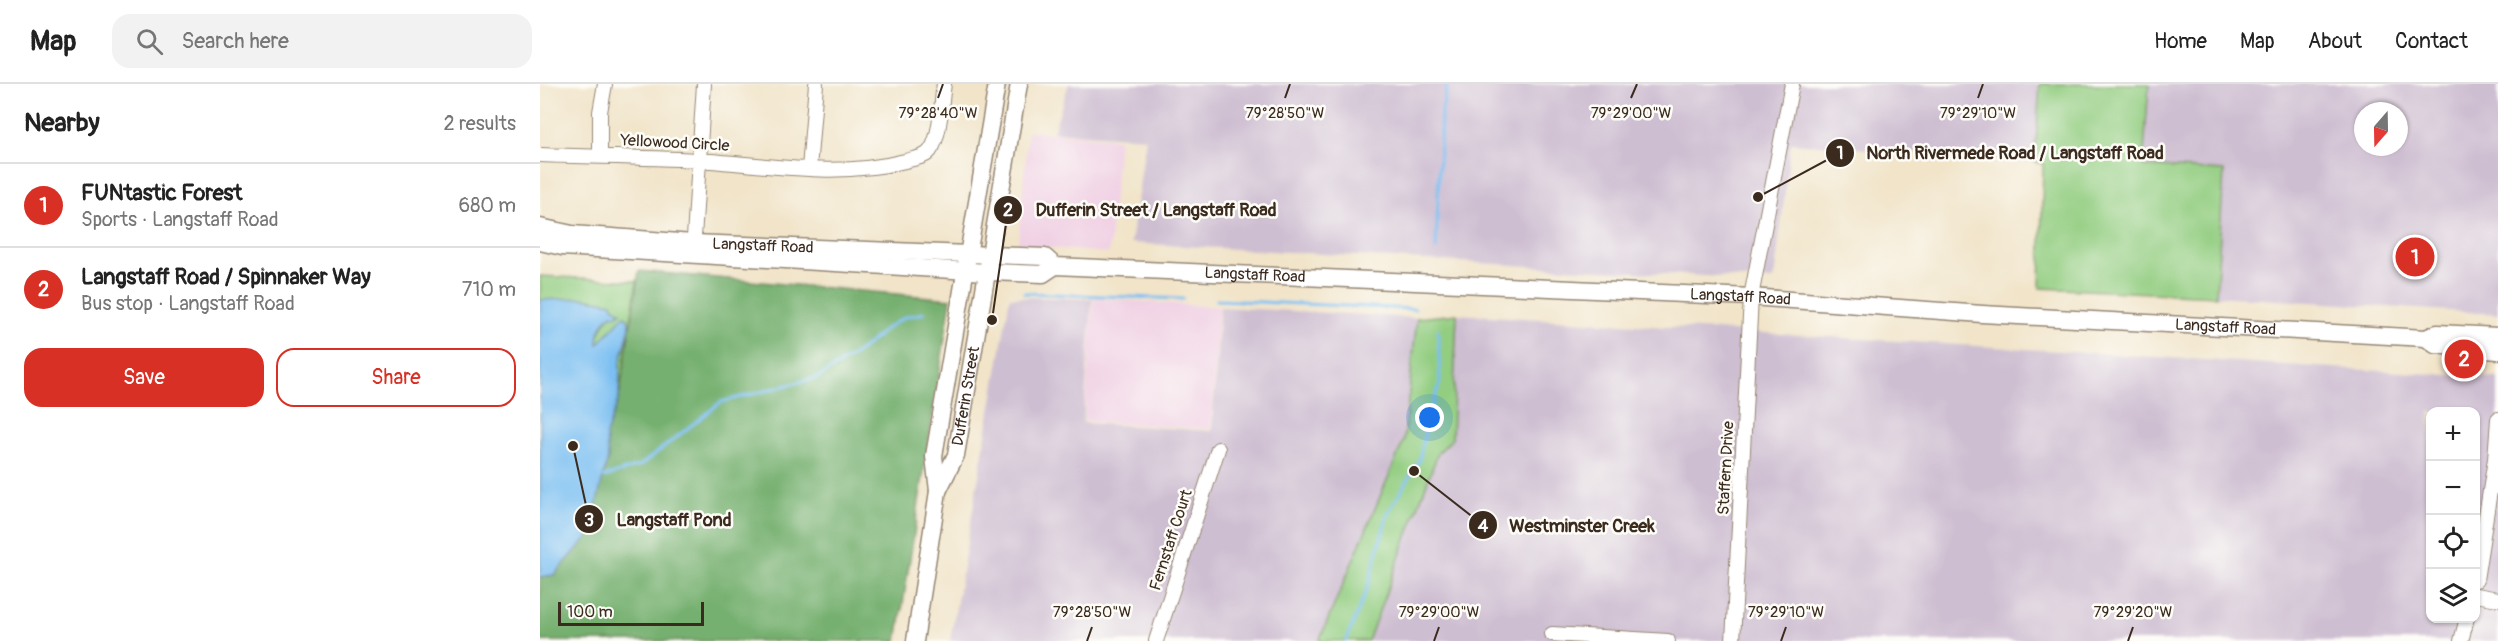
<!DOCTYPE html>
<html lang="en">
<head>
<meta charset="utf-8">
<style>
	:root { --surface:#fff; --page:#f2f2f2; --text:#222; --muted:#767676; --line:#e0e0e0; --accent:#d93025 }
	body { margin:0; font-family:Pangolin,sans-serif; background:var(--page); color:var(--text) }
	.controls { position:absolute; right:18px; bottom:18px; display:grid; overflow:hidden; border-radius:12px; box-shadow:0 2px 4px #0004 }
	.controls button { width:54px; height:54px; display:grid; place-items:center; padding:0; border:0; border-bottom:2px solid var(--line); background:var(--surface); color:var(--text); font:30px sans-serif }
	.compass { position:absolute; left:1814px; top:18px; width:54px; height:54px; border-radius:50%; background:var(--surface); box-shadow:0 2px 4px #0004; rotate:200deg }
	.scale { position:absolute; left:18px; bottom:15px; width:146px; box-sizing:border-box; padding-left:6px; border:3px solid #3b2a1e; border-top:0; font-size:16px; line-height:21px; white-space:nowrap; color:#3b2a1e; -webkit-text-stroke:4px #fdfcf7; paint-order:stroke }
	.you { position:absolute; left:890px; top:334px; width:21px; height:21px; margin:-15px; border:4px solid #fff; border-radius:50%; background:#1a73e8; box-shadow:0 0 0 9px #1a73e833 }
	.badge { display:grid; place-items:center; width:39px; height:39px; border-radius:50%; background:var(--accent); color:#fff; font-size:20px; font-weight:700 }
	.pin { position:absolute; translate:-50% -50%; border:3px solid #fff; box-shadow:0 2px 6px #0006 }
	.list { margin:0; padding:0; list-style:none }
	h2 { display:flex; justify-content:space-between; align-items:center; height:78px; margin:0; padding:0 24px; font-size:26px }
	h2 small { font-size:20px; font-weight:400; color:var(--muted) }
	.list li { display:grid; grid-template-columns:39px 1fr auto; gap:18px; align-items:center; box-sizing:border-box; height:84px; padding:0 24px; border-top:2px solid var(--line) }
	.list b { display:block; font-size:22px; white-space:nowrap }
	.list p { margin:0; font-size:20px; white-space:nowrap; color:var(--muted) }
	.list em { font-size:20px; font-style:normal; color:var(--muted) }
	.actions { display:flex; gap:12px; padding:18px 24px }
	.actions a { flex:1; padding:14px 0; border:2px solid var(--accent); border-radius:18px; text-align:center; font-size:21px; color:var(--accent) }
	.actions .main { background:var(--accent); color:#fff }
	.icon { flex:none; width:33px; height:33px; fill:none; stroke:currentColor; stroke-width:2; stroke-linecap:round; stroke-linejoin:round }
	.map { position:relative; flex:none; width:1958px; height:557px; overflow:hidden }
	header { display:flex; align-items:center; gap:36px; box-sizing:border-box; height:84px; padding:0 30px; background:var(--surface); border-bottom:2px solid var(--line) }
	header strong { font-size:28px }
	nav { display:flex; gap:33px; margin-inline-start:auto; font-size:21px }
	.search { width:420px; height:54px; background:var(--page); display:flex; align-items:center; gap:15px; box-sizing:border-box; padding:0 21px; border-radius:18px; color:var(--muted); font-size:22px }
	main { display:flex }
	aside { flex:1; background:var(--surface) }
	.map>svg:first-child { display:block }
	.built { fill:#f0d0e4 }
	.industrial { fill:#cebed1; fill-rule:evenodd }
	.green { fill:#93cd81; stroke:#677c50; stroke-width:1.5 }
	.forest { fill:#76b06f; stroke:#586d46; stroke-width:1.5 }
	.water { fill:#7cbff2; stroke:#5c7488; stroke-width:1.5 }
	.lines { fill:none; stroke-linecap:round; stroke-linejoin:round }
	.stream { stroke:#7cbff2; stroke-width:3 }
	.minor-casing { stroke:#968774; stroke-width:16 }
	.major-casing { stroke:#968774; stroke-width:19 }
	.minor { stroke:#fff; stroke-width:14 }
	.major { stroke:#fff; stroke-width:16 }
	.ticks { fill:none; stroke:#3b2a1e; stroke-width:2 }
	.labels { text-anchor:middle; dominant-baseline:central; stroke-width:5; stroke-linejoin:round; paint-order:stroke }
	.street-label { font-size:16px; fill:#3b2a1e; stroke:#fdfcf7 }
	.ticks-label { font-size:15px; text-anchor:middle; fill:#3b2a1e; stroke:#fdfcf7; stroke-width:5; stroke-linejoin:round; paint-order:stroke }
	.leader { fill:none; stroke:#3b2a1e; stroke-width:2 }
	.callout-dot { fill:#3b2a1e; stroke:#fdfcf7; stroke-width:2 }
	.mark-label { font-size:18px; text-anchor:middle; font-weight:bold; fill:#fff }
	.callout-label { font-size:18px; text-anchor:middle; font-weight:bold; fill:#3b2a1e; stroke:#fdfcf7; stroke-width:5; stroke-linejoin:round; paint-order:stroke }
</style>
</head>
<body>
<header>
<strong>Map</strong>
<div class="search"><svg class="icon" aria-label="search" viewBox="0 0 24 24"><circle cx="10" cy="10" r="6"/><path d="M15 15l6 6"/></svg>Search here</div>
<nav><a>Home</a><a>Map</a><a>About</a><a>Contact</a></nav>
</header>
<main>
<aside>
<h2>Nearby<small>2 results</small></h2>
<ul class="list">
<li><span class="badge">1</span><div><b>FUNtastic Forest</b><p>Sports · Langstaff Road</p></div><em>680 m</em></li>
<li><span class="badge">2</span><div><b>Langstaff Road / Spinnaker Way</b><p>Bus stop · Langstaff Road</p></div><em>710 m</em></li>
</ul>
<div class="actions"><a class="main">Save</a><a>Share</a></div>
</aside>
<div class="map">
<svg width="1958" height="557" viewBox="0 0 1958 557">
	<rect width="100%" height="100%" fill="#fdfcf7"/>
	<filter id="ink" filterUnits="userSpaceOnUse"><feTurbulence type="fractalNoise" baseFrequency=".0167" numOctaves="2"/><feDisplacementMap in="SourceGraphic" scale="12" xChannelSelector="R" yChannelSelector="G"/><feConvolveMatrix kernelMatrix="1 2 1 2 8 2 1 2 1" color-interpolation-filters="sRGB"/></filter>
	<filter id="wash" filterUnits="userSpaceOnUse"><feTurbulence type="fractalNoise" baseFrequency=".008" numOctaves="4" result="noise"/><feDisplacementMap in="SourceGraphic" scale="24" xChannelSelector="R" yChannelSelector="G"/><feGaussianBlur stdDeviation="1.35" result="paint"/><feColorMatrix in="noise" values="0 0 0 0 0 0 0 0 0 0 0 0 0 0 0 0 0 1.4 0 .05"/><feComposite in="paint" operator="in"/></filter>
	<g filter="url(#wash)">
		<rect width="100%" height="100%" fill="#f1e4c9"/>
		<path class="built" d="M488,47L579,55L569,169L478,161Z
			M553,214L679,223L671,345L544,337Z"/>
		<path class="industrial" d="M529,0H1500L1495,78L1251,59L1234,196L591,159L606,54L513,48Z
			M1609,0H1958V230L1676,212L1684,87L1603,82ZM1823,27H1859V63H1823Z
			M470,213L552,215L543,339L672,347L680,223L877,234L864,356L779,557H410Z
			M917,230L1958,294V557H828L898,369L912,355ZM1890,328H1936V534H1890Z"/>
		<path class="green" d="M1500,0H1609L1603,82L1684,87L1676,212L1500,204L1503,80L1495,78Z
			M0,192L97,197L79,314L80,280L64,255L58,260L56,257C64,244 62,232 81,229L0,216Z
			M917,230L912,355L898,369L828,557H779L864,356L877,234Z"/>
		<path class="forest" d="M99,187L411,215L357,557H0V493L15,491L57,412L68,374L66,350L79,314Z"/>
		<path class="water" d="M43,214L72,219L73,223L81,228L77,232L73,230C62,236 58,249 58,260L84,232L88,234L90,243L80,280L79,314L66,350L68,374L48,453L14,491L0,493V216Z"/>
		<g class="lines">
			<path class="stream" d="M896,165L901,31L907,0
				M484,209L643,215
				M677,216L875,225
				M64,393L101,381L181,318L279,293L321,266L348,243L365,233L384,229
				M806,557L828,502L848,429L879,377L888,334L900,298L898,246"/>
		</g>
	</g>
	<g filter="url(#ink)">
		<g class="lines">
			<defs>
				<path id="minor" d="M0,71C52,73 104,73 156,76C225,80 296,95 365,77C372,75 381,74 387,70C401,59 401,17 404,0
					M60,72V28L65,0
					M269,85L276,0
					M153,169L164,0
					M1936,496L1955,375L1958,335
					M1936,511L1958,515
					M1012,550L1128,557
					M616,557L678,365
					M1193,557L1211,213L1252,0
					M1921,557L1927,534"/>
				<g id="major">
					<path id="s1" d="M0,143L32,150L153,159L505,173L515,182L1211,213L1442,230L1886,254L1897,249L1958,252"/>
					<path d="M0,158L22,163L447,188L503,190L515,182"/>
					<path d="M1886,254L1895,261L1958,267"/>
					<path id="s2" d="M398,407L416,371L479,0"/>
					<path d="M375,557L398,407L394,372L457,0"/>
				</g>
			</defs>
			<use href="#minor" class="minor-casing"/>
			<use href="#major" class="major-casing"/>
			<use href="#minor" class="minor"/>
			<use href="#major" class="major"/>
		</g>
	</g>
	<path class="ticks" d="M398,14L403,0M745,14L750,0M1091,14L1097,0M1438,14L1443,0M547,557L552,543M894,557L899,543M1241,557L1246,543M1588,557L1593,543"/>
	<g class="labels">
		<g class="street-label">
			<text transform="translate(135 59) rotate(3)">Yellowood Circle</text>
			<text stroke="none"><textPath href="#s1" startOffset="224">Langstaff Road</textPath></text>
			<text stroke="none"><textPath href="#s1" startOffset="720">Langstaff Road</textPath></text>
			<text stroke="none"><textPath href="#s1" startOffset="1206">Langstaff Road</textPath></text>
			<text stroke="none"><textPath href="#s1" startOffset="1692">Langstaff Road</textPath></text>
			<text stroke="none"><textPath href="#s2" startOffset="100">Dufferin Street</textPath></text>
			<text transform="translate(1186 384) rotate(-87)">Staffern Drive</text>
			<text transform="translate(631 456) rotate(-72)">Fernstaff Court</text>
		</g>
	</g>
	<g class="ticks-label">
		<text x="1438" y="34">79°29'10"W</text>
		<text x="398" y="34">79°28'40"W</text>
		<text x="745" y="34">79°28'50"W</text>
		<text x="1091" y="34">79°29'00"W</text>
		<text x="552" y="533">79°28'50"W</text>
		<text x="899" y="533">79°29'00"W</text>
		<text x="1593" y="533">79°29'20"W</text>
		<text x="1246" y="533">79°29'10"W</text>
	</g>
	<path class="leader" d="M1218 113L1300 69M452 236L468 126M33 362L49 435M874 387L943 441"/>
	<g class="callout-dot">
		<circle cx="1218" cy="113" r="6"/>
		<circle cx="452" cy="236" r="6"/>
		<circle cx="33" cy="362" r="6"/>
		<circle cx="874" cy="387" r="6"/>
		<circle cx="1300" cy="69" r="15"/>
		<circle cx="468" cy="126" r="15"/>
		<circle cx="49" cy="435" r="15"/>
		<circle cx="943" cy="441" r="15"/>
	</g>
	<g class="mark-label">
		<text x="1300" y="75">1</text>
		<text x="468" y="132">2</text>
		<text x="49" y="442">3</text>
		<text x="943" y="448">4</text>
	</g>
	<g class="callout-label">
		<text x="1475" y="75">North Rivermede Road / Langstaff Road</text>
		<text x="616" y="132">Dufferin Street / Langstaff Road</text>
		<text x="134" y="442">Langstaff Pond</text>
		<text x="1042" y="448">Westminster Creek</text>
	</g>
</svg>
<div class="controls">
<button>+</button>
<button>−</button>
<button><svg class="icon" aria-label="locate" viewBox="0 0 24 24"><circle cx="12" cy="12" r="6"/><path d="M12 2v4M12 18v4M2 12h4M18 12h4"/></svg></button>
<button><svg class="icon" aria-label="layers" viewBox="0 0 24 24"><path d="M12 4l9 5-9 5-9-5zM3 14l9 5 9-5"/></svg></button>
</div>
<svg class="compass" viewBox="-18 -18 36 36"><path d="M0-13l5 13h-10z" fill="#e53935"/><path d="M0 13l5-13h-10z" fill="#767676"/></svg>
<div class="scale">100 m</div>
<div class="you"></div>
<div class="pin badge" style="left:1875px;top:173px">1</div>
<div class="pin badge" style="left:1924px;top:275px">2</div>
</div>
</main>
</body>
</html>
